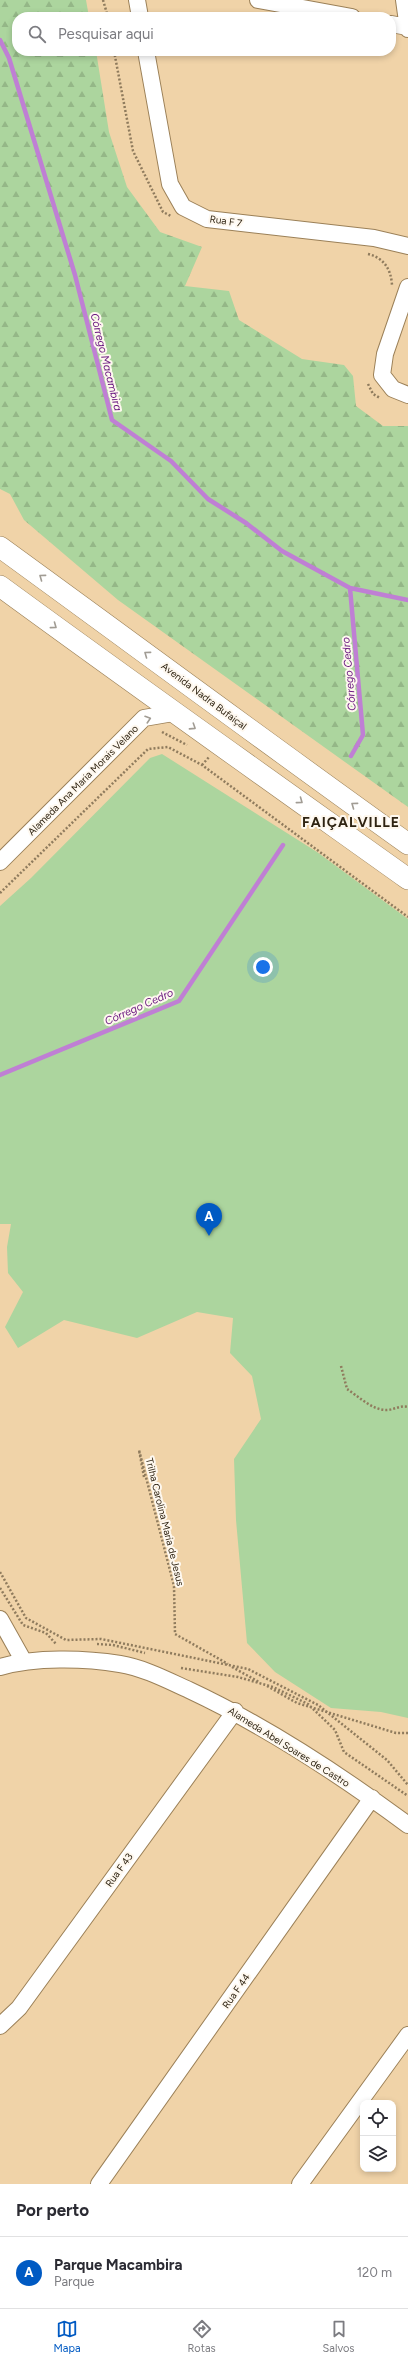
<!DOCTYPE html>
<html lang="pt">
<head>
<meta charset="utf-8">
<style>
	:root { --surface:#fff; --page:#f7f7f7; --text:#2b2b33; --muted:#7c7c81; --line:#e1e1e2; --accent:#005ac3 }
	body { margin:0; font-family:Figtree,sans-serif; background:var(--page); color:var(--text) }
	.controls { position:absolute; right:12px; bottom:12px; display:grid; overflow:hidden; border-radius:8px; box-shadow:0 2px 6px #0003 }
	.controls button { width:36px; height:36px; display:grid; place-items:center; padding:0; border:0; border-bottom:1px solid var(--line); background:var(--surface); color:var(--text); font:20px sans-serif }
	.you { position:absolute; left:263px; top:967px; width:14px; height:14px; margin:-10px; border:3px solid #fff; border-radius:50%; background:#1a73e8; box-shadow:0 0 0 6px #1a73e833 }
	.badge { display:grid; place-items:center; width:26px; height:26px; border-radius:50%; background:var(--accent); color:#fff; font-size:13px; font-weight:700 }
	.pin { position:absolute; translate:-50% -33px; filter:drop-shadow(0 1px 2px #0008) }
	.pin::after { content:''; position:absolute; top:21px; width:14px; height:12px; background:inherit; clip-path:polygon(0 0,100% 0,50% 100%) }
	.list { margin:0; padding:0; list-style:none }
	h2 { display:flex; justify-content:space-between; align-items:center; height:52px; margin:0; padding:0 16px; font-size:17px }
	h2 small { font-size:13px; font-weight:400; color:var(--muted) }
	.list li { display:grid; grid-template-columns:26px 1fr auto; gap:12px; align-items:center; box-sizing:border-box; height:72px; padding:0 16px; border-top:1px solid var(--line) }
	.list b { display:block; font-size:15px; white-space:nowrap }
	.list p { margin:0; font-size:13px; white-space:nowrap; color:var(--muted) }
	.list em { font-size:13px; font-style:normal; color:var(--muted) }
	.icon { flex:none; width:22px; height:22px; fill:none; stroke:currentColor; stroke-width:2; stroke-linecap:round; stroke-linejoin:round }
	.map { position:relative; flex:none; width:408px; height:2184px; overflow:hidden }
	.search { position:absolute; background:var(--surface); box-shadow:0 2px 6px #0003; left:12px; right:12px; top:12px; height:44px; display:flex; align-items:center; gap:10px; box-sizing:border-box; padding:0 14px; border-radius:16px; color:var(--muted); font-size:15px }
	.sheet { height:124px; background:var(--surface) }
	nav { display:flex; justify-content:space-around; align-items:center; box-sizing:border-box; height:56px; border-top:1px solid var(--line); background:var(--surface); font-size:11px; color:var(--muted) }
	nav a { display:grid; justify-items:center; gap:2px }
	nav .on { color:var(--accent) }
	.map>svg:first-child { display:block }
	.green { fill:#acd59e }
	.forest { fill:url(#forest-firs) }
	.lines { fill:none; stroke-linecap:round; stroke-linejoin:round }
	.stream { stroke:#bf7fd4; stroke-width:4.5 }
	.minor-casing { stroke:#9b8058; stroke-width:18 }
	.major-casing { stroke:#9b8058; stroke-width:22 }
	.path { stroke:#8f7b5d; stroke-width:2.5; stroke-dasharray:2 2; stroke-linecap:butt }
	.minor { stroke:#fff; stroke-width:16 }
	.major { stroke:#fff; stroke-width:21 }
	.oneway { stroke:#a19c94 }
	.labels { text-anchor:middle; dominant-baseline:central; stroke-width:4; stroke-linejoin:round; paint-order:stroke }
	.street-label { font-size:10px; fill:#2e2312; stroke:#fef8ef }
	.water-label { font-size:11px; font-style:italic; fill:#6b1a81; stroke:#fef8ef }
	.district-label { font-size:14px; font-weight:bold; letter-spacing:1px; fill:#2e2312; stroke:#fef8ef }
</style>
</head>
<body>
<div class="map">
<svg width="408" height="2184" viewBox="0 0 408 2184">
	<defs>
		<pattern id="forest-firs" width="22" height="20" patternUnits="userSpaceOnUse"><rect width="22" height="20" fill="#acd59e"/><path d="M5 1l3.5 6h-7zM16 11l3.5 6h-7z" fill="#94b787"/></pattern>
	</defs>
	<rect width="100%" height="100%" fill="#f0d3a8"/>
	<path class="green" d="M162,754L317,852L408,919V1718L381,1712L331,1708L275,1672L247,1643L236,1520L234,1459L261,1419L252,1376L230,1353L233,1318L197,1312L137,1338L64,1320L18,1348L5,1327L23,1292L8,1273L7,1247L11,1224H0V906L31,878L150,758Z"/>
	<path class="forest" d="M0,0H86L89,17H17V51H96L109,132L127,187L160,232L202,247L185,286L229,291L239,320L302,359L344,365L353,376L356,406L383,426H408V807L118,600L24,520L10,494L0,489Z"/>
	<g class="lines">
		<path class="stream" d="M0,40L9,58L75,275L112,420L171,461L208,499L246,523L282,551L350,588L408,600
			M350,588L363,735L351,756
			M0,1075L179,1001L283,845"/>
		<defs>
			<path id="minor" d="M137,0L140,17
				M258,0L352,17
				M404,0L408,29
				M391,24L408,27
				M146,51L170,184L183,207L207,219L374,238L408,246
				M408,287L385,354L382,375L393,389L408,395
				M0,862L144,718L173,713
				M0,1619L23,1660
				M0,1667C35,1657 84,1658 120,1664C144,1668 167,1680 189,1690C266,1726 339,1774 408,1825
				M0,2026L19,2008L235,1711
				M99,2184L372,1798
				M300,2184L408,2035"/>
			<path id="major" d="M0,547C136,646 271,746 408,844
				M0,586C135,685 272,782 408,879"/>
		</defs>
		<use href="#minor" class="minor-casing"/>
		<use href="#major" class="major-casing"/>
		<path class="path" d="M103,0L108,17
			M114,51L133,151L163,212L171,216
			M368,254C384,258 391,269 392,285
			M368,384L373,394L380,398
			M162,732L187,745
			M202,765L209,757
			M0,893L148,749L168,747L202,765L408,917
			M341,1366L347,1389C358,1396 372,1410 386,1410C394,1410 400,1405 408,1407
			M144,1477L139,1450L174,1586L175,1634L228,1664
			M0,1572L26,1618L66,1640L101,1639L248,1669L318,1705L387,1760L408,1785
			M0,1588L23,1625L46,1633L56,1644
			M97,1644L113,1645L145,1653
			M232,1667L259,1682
			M181,1668L238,1677L273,1687L308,1704L335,1730L344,1752L408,1796
			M267,1686L297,1703L396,1733H408"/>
		<use href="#minor" class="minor"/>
		<use href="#major" class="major"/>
	</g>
	<defs><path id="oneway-chevron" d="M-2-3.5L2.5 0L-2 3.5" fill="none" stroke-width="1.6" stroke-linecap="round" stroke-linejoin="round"/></defs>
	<g class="oneway">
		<use href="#oneway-chevron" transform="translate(42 577) rotate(-144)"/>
		<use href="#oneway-chevron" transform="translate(54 626) rotate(36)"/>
		<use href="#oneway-chevron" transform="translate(147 654) rotate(-144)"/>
		<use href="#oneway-chevron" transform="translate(148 719) rotate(-18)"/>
		<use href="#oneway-chevron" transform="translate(193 727) rotate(33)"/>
		<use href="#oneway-chevron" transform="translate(300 801) rotate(36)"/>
		<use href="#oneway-chevron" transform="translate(354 805) rotate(-144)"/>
	</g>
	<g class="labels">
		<g class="street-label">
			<text transform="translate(226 221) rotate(8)">Rua F 7</text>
			<text transform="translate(204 696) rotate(37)">Avenida Nadra Bufaiçal</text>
			<text transform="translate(83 780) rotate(-45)">Alameda Ana Maria Morais Velano</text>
			<text transform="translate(165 1522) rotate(76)">Trilha Carolina Maria de Jesus</text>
			<text transform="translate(289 1747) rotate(32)">Alameda Abel Soares de Castro</text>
			<text transform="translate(119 1870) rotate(-54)">Rua F 43</text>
			<text transform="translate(236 1991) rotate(-55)">Rua F 44</text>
		</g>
		<g class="water-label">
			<text transform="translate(106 362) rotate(76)">Córrego Macambira</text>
			<text transform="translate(349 674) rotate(-95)">Córrego Cedro</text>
			<text transform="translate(139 1007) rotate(-24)">Córrego Cedro</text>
		</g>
		<g class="district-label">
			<text x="351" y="822">FAIÇALVILLE</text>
		</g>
	</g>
</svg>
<div class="controls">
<button><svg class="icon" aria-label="locate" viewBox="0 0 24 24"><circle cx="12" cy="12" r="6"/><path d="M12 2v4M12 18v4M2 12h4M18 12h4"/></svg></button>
<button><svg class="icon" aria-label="layers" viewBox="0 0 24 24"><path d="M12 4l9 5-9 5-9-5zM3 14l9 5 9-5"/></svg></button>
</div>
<div class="you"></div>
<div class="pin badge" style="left:209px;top:1236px">A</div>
<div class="search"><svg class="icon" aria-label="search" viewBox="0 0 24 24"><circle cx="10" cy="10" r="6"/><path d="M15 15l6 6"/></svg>Pesquisar aqui</div>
</div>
<section class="sheet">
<h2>Por perto<small></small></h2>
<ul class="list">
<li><span class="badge">A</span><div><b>Parque Macambira</b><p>Parque</p></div><em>120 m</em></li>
</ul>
</section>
<nav>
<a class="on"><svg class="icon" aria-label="map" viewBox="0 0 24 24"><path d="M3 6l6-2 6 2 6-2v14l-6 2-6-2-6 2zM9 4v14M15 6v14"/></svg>Mapa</a>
<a><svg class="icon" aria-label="directions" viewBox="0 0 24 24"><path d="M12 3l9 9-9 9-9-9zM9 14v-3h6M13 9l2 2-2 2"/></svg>Rotas</a>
<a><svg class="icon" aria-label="saved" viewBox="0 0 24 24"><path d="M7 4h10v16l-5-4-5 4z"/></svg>Salvos</a>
</nav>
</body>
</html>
